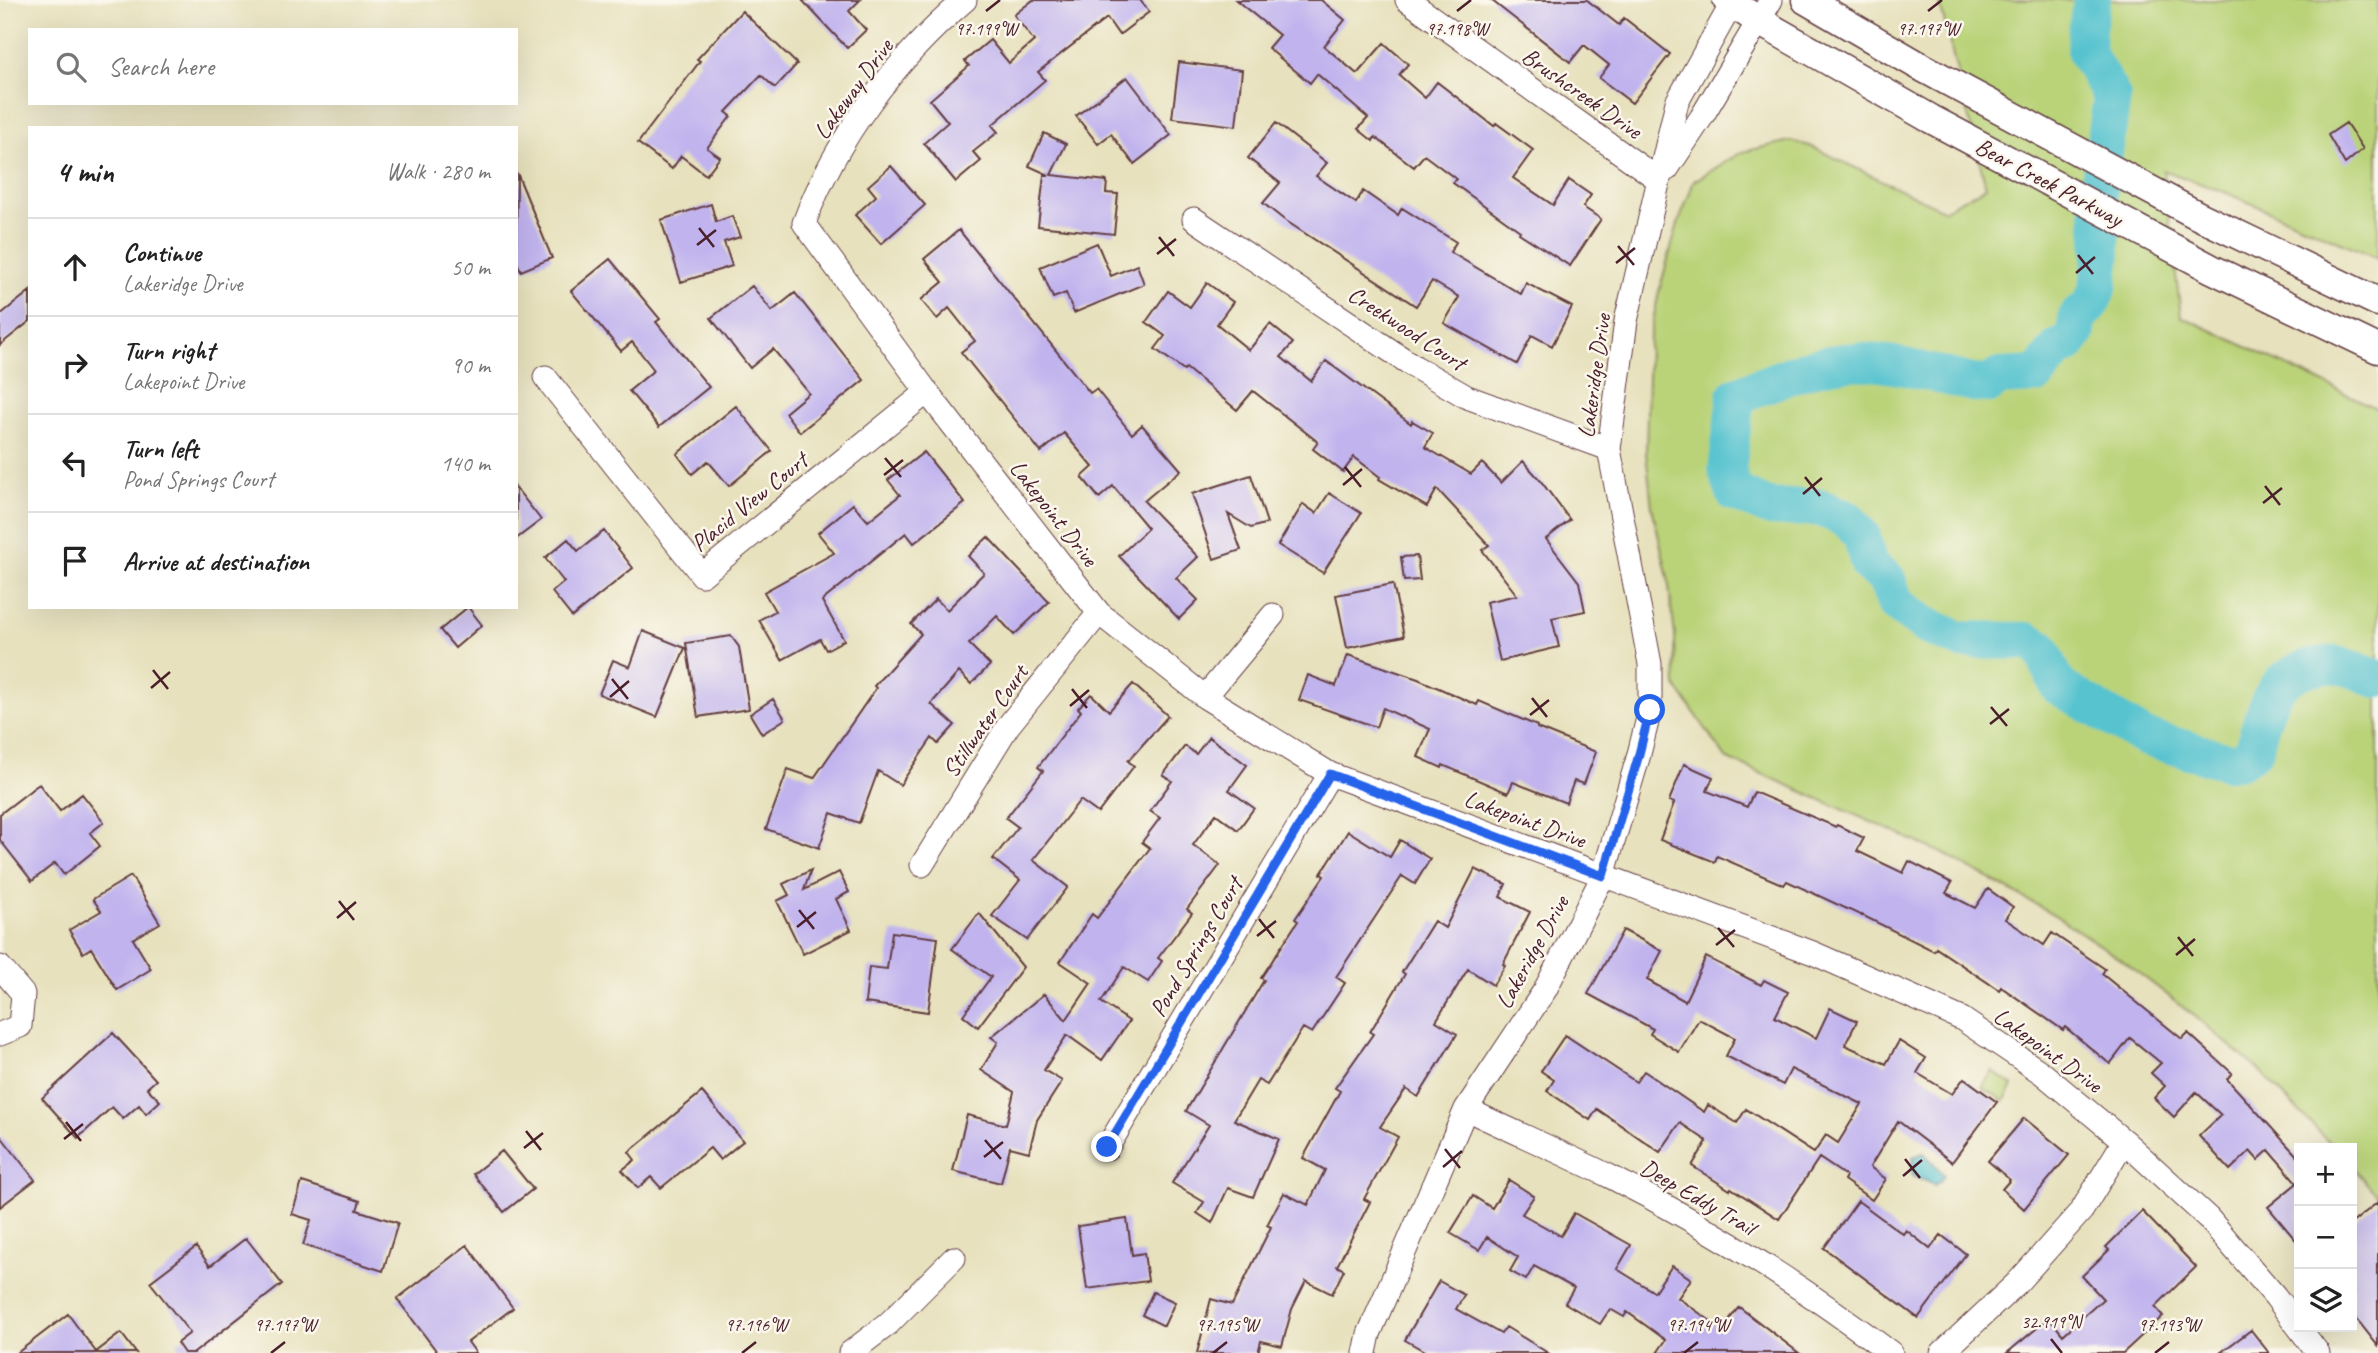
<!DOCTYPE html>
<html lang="en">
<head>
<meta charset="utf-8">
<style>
	:root { --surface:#fff; --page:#f2f2f2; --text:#222; --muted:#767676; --line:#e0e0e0 }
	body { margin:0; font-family:Caveat,sans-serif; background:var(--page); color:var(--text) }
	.controls { position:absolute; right:21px; bottom:21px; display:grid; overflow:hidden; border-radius:0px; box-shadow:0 7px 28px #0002 }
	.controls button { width:63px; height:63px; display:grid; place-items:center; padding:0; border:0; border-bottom:2px solid var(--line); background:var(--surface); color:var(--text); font:35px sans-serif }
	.stop { position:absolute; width:21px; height:21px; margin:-16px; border:5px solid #2563eb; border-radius:50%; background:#fff }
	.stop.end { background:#2563eb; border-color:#fff; box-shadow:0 2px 7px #0008 }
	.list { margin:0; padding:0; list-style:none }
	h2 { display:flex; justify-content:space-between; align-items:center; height:91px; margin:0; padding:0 28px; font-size:30px }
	h2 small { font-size:23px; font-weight:400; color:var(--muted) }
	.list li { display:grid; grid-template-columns:46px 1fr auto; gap:21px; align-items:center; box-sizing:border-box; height:98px; padding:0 28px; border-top:2px solid var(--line) }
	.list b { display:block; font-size:26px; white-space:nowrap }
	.list p { margin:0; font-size:23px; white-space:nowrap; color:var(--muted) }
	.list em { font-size:23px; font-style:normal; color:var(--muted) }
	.icon { flex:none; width:38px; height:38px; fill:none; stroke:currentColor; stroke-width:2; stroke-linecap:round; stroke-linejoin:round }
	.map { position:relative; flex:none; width:2378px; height:1353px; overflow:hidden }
	.search { position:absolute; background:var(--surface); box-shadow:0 7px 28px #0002; left:28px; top:28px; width:490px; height:77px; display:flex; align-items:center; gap:18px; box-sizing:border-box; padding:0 24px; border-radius:0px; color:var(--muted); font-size:26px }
	.panel { position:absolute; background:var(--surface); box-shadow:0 7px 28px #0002; left:28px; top:126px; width:490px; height:483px; border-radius:0px }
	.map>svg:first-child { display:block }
	.green { fill:#bad379; stroke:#827952; stroke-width:2 }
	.water { fill:#56c3cf; stroke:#50717d; stroke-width:2 }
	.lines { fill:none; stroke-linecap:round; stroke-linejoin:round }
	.river { stroke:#56c3cf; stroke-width:38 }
	.building { fill:#c1b4ee }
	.minor-casing { stroke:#623c41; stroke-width:25 }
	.major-casing { stroke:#623c41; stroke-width:31 }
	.minor { stroke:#fff; stroke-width:23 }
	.major { stroke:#fff; stroke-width:28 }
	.route { stroke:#2563eb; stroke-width:9 }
	.ticks { fill:none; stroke:#4a1f2b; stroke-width:2.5 }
	.labels { text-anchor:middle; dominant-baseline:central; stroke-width:5; stroke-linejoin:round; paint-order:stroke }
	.street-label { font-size:24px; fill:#4a1f2b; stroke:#fbf7ec }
	.ticks-label { font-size:18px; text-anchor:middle; fill:#4a1f2b; stroke:#fbf7ec; stroke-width:5; stroke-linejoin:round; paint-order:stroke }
</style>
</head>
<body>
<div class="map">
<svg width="2378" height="1353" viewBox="0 0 2378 1353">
	<rect width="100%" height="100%" fill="#fbf7ec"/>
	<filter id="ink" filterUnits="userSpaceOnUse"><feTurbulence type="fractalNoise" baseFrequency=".0143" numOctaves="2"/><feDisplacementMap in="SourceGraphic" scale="14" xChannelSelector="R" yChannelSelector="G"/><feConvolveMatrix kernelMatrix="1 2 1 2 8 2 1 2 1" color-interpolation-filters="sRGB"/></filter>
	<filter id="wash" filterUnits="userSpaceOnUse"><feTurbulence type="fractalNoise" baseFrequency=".00686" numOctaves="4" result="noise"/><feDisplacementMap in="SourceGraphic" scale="28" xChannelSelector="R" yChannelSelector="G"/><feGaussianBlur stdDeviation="1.57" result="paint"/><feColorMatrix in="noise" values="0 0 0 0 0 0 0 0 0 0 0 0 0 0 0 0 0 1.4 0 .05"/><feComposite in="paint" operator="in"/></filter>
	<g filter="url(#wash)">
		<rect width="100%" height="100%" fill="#e7e1bd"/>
		<path class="green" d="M1939,0H2378V258L2232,195L2163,170L2181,316L2378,409V1196L2352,1167V1148H2334L2260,1071L2191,1013L2122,960L2053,914L1944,854L1726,758L1676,686L1675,636L1668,578L1652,507L1646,453L1649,341L1659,291L1677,227L1694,181L1742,152L1790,141L1810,146L1943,210L1986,187Z
			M1993,1071L2013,1086L2004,1101L1982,1087Z"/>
		<path class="water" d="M1924,1153L1944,1175L1940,1181L1934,1185L1913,1175C1910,1168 1913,1164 1913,1157Z"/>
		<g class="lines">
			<path class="river" d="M2092,0L2087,28L2086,52L2112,97L2098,195L2102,254L2098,288L2089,307L2077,316V331L2068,345L2058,348L2037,375L1999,377L1990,384L1973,383C1932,374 1887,359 1845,362C1807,365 1771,383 1736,396L1727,471L1735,493L1771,508L1819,507L1849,520L1862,537L1869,565L1887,579L1895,603L1925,625L1960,640L2028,641L2041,648L2058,686L2144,737L2230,762L2241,760L2255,749C2257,732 2269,694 2281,683C2296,670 2317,663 2337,665C2352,667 2364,674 2378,679"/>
		</g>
		<g id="blocks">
			<path class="building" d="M802,0H860L849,11L866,30L847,48Z
				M1033,0H1140L1149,12L1119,35L1107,18L1038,72L1045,80L992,125L998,132L973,152L981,161L956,182L924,143L948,122L930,100L969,66L965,61L990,40L1009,63L1034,41L1014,15Z
				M1236,0H1321L1345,20L1324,46L1357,74L1384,43L1408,64L1399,75L1425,98L1437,82L1494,126L1496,123L1533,150L1513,178L1553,205L1569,180L1591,195L1583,207L1601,219L1570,266L1519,233L1520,231L1453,183L1456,179L1424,155L1414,167L1375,137L1373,141L1358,129L1368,118L1317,74L1310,83L1268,48L1279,35Z
				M1491,0H1587L1619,25L1624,18L1670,54L1632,103L1599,78L1609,65L1584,45L1570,62Z
				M742,11L797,64L775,88L761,75L726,112L731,116L707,148L720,157L706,175L681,156L672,169L638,143L700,61L697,59Z
				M1179,62L1242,70L1236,126L1172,118Z
				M1127,77L1171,135L1134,164L1111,134L1098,144L1076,116Z
				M1276,123L1327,163L1316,176L1356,203L1363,191L1398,215L1402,208L1456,242L1450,252L1521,294L1526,283L1572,307L1552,346L1532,335L1517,364L1444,323L1459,297L1432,281L1416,306L1283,219L1263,203L1280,183L1248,158Z
				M2346,123L2363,149L2345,164L2328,135Z
				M1044,133L1066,144L1051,175L1107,181L1106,193L1118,194L1114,234L1038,226L1044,175H1049L1029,166Z
				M891,166L925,205L881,244L855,215L876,196L868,186Z
				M517,173L552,258L521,271L516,260Z
				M711,204L716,222L732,216L740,237L724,242L732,266L681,282L661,220Z
				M959,230L1090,393L1096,389L1132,434L1142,425L1181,470L1144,501L1198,557L1176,578L1198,600L1179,619L1119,556L1148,528L1113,486L1099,498L1082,477L1093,467L1064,433L1041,452L961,352L975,341L949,308L937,319L921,300L943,282L924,259Z
				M1097,243L1111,276L1137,265L1144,284L1074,313L1066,293L1053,298L1040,267Z
				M610,259L660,319L656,322L709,387L659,427L629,391L654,370L632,342L621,351L571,291Z
				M1207,283L1233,302L1217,324L1249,350L1270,324L1293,343L1281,357L1311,381L1326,361L1411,424L1412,421L1433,433L1425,447L1471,474L1482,463L1501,483L1523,461L1540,480L1570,520L1546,539L1579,582L1585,611L1552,618L1559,647L1500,661L1486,602L1517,595L1482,550L1489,545L1437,489L1427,507L1379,479L1380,477L1354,457L1343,472L1313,449L1318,442L1253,391L1237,410L1186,368L1184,370L1155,349L1165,336L1146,322L1168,291L1190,307Z
				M752,286L772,311L795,293L864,380L800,432L785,413L809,393L773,349L750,368L711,318Z
				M30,291V321L0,345V315Z
				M736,406L772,451L729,486L708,461L692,474L677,454Z
				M924,452L965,503L914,543L906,533L822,601L844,640L826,650L820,639L782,660L759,620L775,611L764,592L834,553L818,533L853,504L868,521L900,495L888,480Z
				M1251,475L1267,523L1251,528L1228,514L1241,550L1214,559L1192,494Z
				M516,488L541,520L516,539Z
				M1329,493L1361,513L1323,573L1278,545L1303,504L1316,513Z
				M604,531L633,568L572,617L552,592L564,582L545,558L568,539L578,551Z
				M988,537L1049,602L1014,635L997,616L969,644L990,665L971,684L959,672L931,704L955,725L938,744L932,738L900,785L878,771L859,823L831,813L819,848L766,829L788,769L814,778L876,688L874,686L921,634L911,624L936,599L947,610L984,573L968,556Z
				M1417,556L1420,580L1404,581L1401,557Z
				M1393,584L1404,636L1347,648L1336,595Z
				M468,607L482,625L455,648L440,630Z
				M643,631L685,648L657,717L599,694L613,660L630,667Z
				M731,636L739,647L749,709L698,717L686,643Z
				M1348,655L1418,679L1477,705L1479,701L1537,726V728L1596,752L1584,784L1574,781L1566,803L1513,782L1508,793L1443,765L1442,768L1418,757L1430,729L1383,708L1376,727L1299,700L1308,675L1336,686Z
				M1133,684L1168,716L1128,761L1134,766L1098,813L1080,800L1033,860L1068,887L1027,940L992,916L1020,880L993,859L1018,827L1006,818L1043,771L1038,767L1081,711L1078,708L1091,694L1109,711Z
				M773,699L785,719L762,734L750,714Z
				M1209,737L1247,765L1229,790L1254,808L1238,830L1216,814L1193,845L1220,865L1187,909L1192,913L1158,958L1162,961L1148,982L1124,967L1101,1002L1129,1021L1102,1060L1067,1035L1044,1070L1062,1081L1037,1120L1029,1152L1010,1147L1001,1183L953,1171L967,1115L1006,1125L1014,1092L981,1070L998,1042L991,1037L1044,994L1066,1020L1091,983L1060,962L1092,914L1097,918L1150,848L1142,842L1160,818L1150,811L1172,781L1163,775L1185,746L1196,754Z
				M1684,764L1713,777L1707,791L1747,807L1754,792L1836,827L1837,825L1864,838L1857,851L1903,873L1909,861L1952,883L1946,893L1975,908L1988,889L2013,907L2005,919L2044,945L2052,933L2105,969L2102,974L2182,1039L2188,1033L2232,1073L2227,1079L2299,1158V1244L2268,1207L2297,1183L2269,1150L2258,1160L2250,1151L2230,1170L2199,1136L2221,1115L2196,1092L2174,1117L2154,1098L2165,1086L2151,1073L2161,1063L2130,1038L2110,1064L2065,1027L2063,1030L2001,987L1999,990L1936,948L1934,951L1862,915V916L1787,881L1784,885L1717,856L1715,862L1660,840L1674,803L1669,801Z
				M39,784L60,811L82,794L104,822L90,833L100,846L64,875L55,863L32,881L0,840V814Z
				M1348,831L1390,857L1400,840L1430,859L1415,884L1402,876L1336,977L1345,983L1312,1033L1303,1028L1267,1085L1258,1080L1234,1120L1279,1139L1253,1197L1228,1188L1212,1223L1197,1213L1204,1202L1172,1183L1209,1125L1186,1111L1264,980L1261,978L1298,921L1295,919L1324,876L1321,874Z
				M1475,869L1506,884L1500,897L1530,912L1503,964L1505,966L1493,985L1468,969L1436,1021L1457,1034L1418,1097L1406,1089L1380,1127L1398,1137L1364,1199L1370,1202L1337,1266L1344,1270L1332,1294L1306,1281L1292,1309L1282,1346L1261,1341L1258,1353H1197L1211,1299L1232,1305L1271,1227L1267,1225L1284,1193L1308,1205L1325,1170L1303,1158L1340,1091L1335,1088L1373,1034L1370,1032L1405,974L1402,972L1434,921L1445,928Z
				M811,870L804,890L839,872L849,892L836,899L851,930L803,954L777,901L789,895L783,884Z
				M131,876L160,923L133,939L151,969L117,990L91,948L83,953L69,930L101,911L93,899Z
				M979,913L1023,967L978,1027L963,1015L991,977L952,949Z
				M1623,930L1662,951L1647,980L1685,1001L1706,957L1761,985L1764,980L1788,992L1775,1017L1816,1038L1830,1008L1857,1021L1845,1045L1886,1064L1899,1041L1926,1058L1917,1073L1952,1094L1964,1078L1997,1102L1952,1162L1898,1121L1870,1167L1886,1179L1872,1200L1844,1180L1846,1176L1819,1158L1779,1219L1731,1188L1730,1190L1692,1166L1707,1141L1680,1123L1660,1152L1597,1109L1590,1120L1547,1091L1554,1080L1541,1071L1565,1035L1636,1082L1644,1071L1704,1112L1708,1105L1737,1123L1746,1109L1814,1153L1826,1135L1838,1143L1862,1104L1791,1069L1783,1085L1726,1056L1735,1038L1699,1019L1679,1052L1650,1034L1653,1029L1588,994Z
				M892,932L938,938L928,1012L865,1003L869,967L887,969Z
				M113,1033L156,1080L147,1088L160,1101L146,1114L139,1105L123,1119L112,1107L78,1138L42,1098Z
				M702,1092L743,1141L720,1160L710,1148L661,1188L651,1177L638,1188L622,1170L635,1160L629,1152Z
				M2024,1118L2069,1155L2024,1209L2002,1189L2010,1180L1988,1161Z
				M0,1135L35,1180L0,1207Z
				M502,1151L533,1189L504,1212L473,1174Z
				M1509,1180L1534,1196L1522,1214L1561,1236L1574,1213L1631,1245L1617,1269L1654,1292L1672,1266L1691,1279L1678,1298L1722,1329L1739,1307L1799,1353H1657L1666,1340L1627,1312L1624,1317L1610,1309L1600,1324L1565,1303L1574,1288L1534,1266L1526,1280L1510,1271L1518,1257L1487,1237L1479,1250L1450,1233L1473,1196L1492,1208Z
				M302,1182L360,1201L357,1210L398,1223L383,1271L303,1245L311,1220L292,1214Z
				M1858,1201L1903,1234L1906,1230L1930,1249L1941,1235L1966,1254L1918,1318L1824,1248Z
				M2378,1202V1346L2352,1313V1223Z
				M2142,1211L2196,1267L2155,1307L2163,1316L2123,1353H2007L2049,1318L2063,1335L2103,1299L2082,1276L2109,1250L2106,1247Z
				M1127,1219L1132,1255L1144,1253L1148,1281L1087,1289L1078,1226Z
				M246,1238L282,1284L194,1353H184L177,1343L190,1333L150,1282L196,1247L210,1266Z
				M467,1245L513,1308L468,1342L476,1353H438L397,1299Z
				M1439,1281L1464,1295L1456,1309L1501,1334L1506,1327L1548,1353H1428L1405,1340Z
				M1153,1292L1175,1302L1164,1326L1142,1315Z
				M68,1314L96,1352L121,1333L136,1353H17Z
				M2251,1330L2269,1353H2220Z"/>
		</g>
	</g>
	<g filter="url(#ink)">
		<use href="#blocks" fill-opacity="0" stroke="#623c41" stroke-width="2"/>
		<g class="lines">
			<defs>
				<path id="minor" d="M965,0C896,59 836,137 804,223L927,392L1099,613L1205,697L1330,774L1813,953L1962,1019L2042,1073L2124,1141L2208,1218L2275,1296L2318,1353
					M1407,0L1659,180
					M1667,169L1701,118L1771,0
					M1194,219L1415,367L1467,397L1609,449
					M545,377L702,575L927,392
					M1205,697L1273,615
					M922,865L1008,726L1099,613
					M0,967L23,994L20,1026L0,1034
					M1466,1109C1514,1132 1563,1153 1611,1177C1710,1227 1803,1287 1891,1353
					M1107,1148L1330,774
					M850,1353L888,1324L954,1258
					M1365,1353L1369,1334L1466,1109L1545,990L1603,876L1638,758L1650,710V664L1609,449L1626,321L1677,102L1734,0
					M1942,1353L2017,1283L2082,1210L2124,1141"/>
				<path id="major" d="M1727,0L1759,21L1931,119L2212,269L2378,349
					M1806,0L1916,64L2197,215L2378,302"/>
			</defs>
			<use href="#minor" class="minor-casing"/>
			<use href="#major" class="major-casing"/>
			<use href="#minor" class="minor"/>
			<use href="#major" class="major"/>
		</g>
	</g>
	<g class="lines" filter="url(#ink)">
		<path class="route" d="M1107,1147L1330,774L1603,876L1638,758L1650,710"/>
	</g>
	<path class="ticks" d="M986,11L1000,0M1457,11L1471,0M1928,11L1942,0M699,228L714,247M1159,237L1174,256M697,245L716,230M1618,246L1634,265M1157,254L1176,239M2078,255L2093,274M1616,263L1635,248M2076,273L2095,257M885,458L901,477M1345,467L1361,487M884,475L903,460M1805,477L1820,496M1343,485L1362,469M2265,486L2280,505M1803,494L1822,478M2263,503L2282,488M153,670L168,689M612,679L628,699M151,688L170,672M1072,689L1087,708M610,697L629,681M1532,698L1547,717M1070,706L1089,690M1991,707L2007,726M1530,715L1549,700M1990,724L2009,709M339,901L354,920M799,910L814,929M337,918L356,902M1259,919L1274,938M797,927L816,912M1718,928L1734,947M1257,936L1276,921M2178,937L2193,956M1716,945L1735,930M2176,955L2195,939M66,1122L81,1141M526,1131L541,1150M64,1139L83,1124M985,1140L1001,1159M524,1148L543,1133M1445,1149L1460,1168M984,1157L1003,1142M1905,1159L1920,1178M1443,1167L1462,1151M1903,1176L1922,1160M2051,1339L2062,1353M271,1353L285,1342M742,1353L756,1342M1213,1353L1227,1342M1684,1353L1698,1342M2155,1353L2169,1342"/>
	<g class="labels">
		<g class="street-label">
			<text transform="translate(853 89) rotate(-54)">Lakeway Drive</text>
			<text transform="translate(1582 93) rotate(35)">Brushcreek Drive</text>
			<text transform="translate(2049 182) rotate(28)">Bear Creek Parkway</text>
			<text transform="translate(1407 328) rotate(33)">Creekwood Court</text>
			<text transform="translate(1594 376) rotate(-82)">Lakeridge Drive</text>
			<text transform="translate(749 502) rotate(-39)">Placid View Court</text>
			<text transform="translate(1054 513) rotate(52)">Lakepoint Drive</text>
			<text transform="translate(985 721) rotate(-55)">Stillwater Court</text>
			<text transform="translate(1525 819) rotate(20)">Lakepoint Drive</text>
			<text transform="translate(1196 947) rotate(-59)">Pond Springs Court</text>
			<text transform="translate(1532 952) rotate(-61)">Lakeridge Drive</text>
			<text transform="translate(2048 1050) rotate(36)">Lakepoint Drive</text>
			<text transform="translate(1698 1197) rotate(30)">Deep Eddy Trail</text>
		</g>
	</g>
	<g class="ticks-label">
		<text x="1457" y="35">97.198°W</text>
		<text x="986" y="35">97.199°W</text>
		<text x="1928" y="35">97.197°W</text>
		<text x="2051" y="1328">32.919°N</text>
		<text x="285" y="1331">97.197°W</text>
		<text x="756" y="1331">97.196°W</text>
		<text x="1227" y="1331">97.195°W</text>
		<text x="1698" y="1331">97.194°W</text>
		<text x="2169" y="1331">97.193°W</text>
	</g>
</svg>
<div class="controls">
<button>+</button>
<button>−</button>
<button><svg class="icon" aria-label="layers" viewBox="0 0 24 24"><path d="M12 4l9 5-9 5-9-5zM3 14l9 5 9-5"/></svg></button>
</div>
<div class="stop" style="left:1650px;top:710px"></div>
<div class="stop end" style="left:1107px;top:1147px"></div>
<div class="search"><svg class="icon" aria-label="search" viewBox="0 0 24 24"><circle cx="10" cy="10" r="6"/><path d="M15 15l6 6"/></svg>Search here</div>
<section class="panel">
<h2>4 min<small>Walk · 280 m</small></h2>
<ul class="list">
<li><svg class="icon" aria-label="ahead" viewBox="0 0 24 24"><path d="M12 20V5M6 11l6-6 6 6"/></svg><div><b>Continue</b><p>Lakeridge Drive</p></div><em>50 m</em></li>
<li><svg class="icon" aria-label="right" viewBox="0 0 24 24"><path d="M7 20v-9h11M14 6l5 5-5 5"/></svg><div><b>Turn right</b><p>Lakepoint Drive</p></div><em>90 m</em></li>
<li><svg class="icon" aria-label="left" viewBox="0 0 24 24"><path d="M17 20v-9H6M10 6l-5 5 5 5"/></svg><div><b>Turn left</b><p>Pond Springs Court</p></div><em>140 m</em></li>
<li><svg class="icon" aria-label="arrive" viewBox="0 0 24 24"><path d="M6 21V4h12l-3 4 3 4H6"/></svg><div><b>Arrive at destination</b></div></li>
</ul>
</section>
</div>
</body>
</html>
